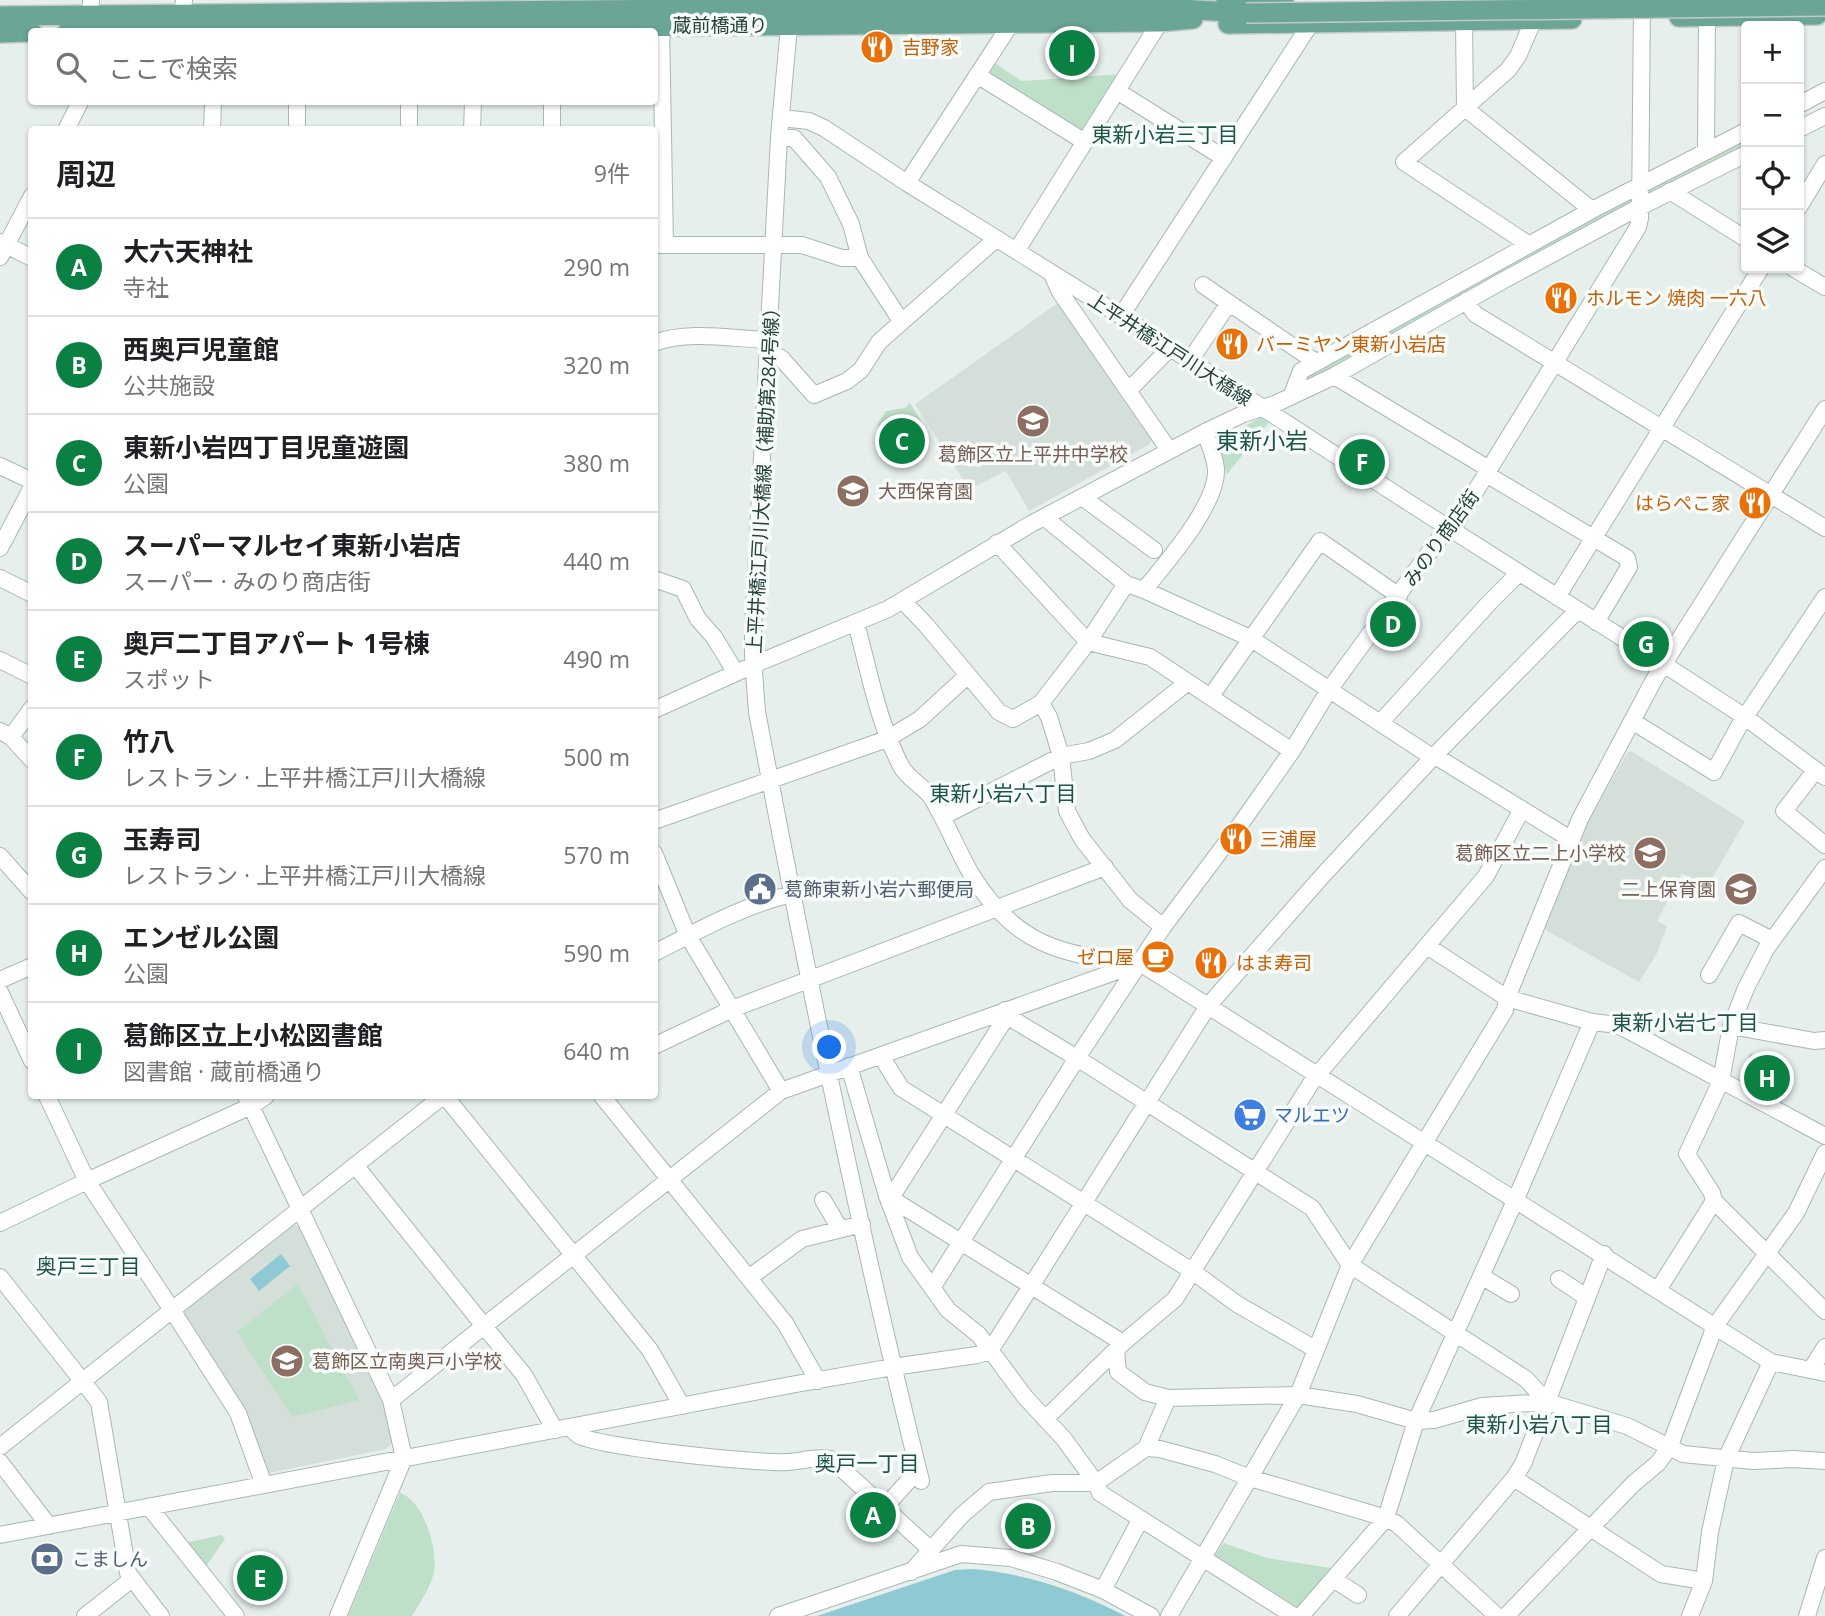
<!DOCTYPE html>
<html lang="ja">
<head>
<meta charset="utf-8">
<style>
	:root { --surface:#fff; --page:#f6f6f6; --text:#202124; --muted:#757577; --line:#e0e0e0; --accent:#0b8043 }
	body { margin:0; font-family:"Open Sans","Noto Sans JP",sans-serif; background:var(--page); color:var(--text) }
	.controls { position:absolute; right:21px; top:21px; display:grid; overflow:hidden; border-radius:7px; box-shadow:0 2px 5px #0004 }
	.controls button { width:63px; height:63px; display:grid; place-items:center; padding:0; border:0; border-bottom:2px solid var(--line); background:var(--surface); color:var(--text); font:35px sans-serif }
	.you { position:absolute; left:830px; top:1048px; width:24px; height:24px; margin:-18px; border:5px solid #fff; border-radius:50%; background:#1a73e8; box-shadow:0 0 0 10px #1a73e833 }
	.badge { display:grid; place-items:center; width:46px; height:46px; border-radius:50%; background:var(--accent); color:#fff; font-size:23px; font-weight:700 }
	.pin { position:absolute; translate:-50% -50%; border:4px solid #fff; box-shadow:0 2px 7px #0006 }
	.list { margin:0; padding:0; list-style:none }
	h2 { display:flex; justify-content:space-between; align-items:center; height:91px; margin:0; padding:0 28px; font-size:30px }
	h2 small { font-size:23px; font-weight:400; color:var(--muted) }
	.list li { display:grid; grid-template-columns:46px 1fr auto; gap:21px; align-items:center; box-sizing:border-box; height:98px; padding:0 28px; border-top:2px solid var(--line) }
	.list b { display:block; font-size:26px; white-space:nowrap }
	.list p { margin:0; font-size:23px; white-space:nowrap; color:var(--muted) }
	.list em { font-size:23px; font-style:normal; color:var(--muted) }
	.icon { flex:none; width:38px; height:38px; fill:none; stroke:currentColor; stroke-width:2; stroke-linecap:round; stroke-linejoin:round }
	.map { position:relative; flex:none; width:1825px; height:1616px; overflow:hidden }
	.search { position:absolute; background:var(--surface); box-shadow:0 2px 5px #0004; left:28px; top:28px; width:630px; height:77px; display:flex; align-items:center; gap:18px; box-sizing:border-box; padding:0 24px; border-radius:7px; color:var(--muted); font-size:26px }
	.panel { position:absolute; background:var(--surface); box-shadow:0 2px 5px #0004; left:28px; top:126px; width:630px; height:973px; border-radius:7px }
	.map>svg:first-child { display:block }
	.built { fill:#d4dfda }
	.green { fill:#bfe0c8 }
	.water { fill:#8ec9d4 }
	.lines { fill:none; stroke-linecap:round; stroke-linejoin:round }
	.minor-casing { stroke:#a8b8b2; stroke-width:18 }
	.major-casing { stroke:#c2cac8; stroke-width:22 }
	.minor { stroke:#fff; stroke-width:16 }
	.major { stroke:#6aa596; stroke-width:19 }
	.major-bridge-casing { stroke:#c2cac8; stroke-width:22; stroke-linecap:butt }
	.major-bridge { stroke:#6aa596; stroke-width:19 }
	.labels { text-anchor:middle; dominant-baseline:central; stroke-width:7; stroke-linejoin:round; paint-order:stroke }
	.street-label { font-size:19px; fill:#24423a; stroke:#f7fbf9 }
	.food-label { font-size:19px; fill:#c56008; stroke:#f7fbf9; text-anchor:start }
	.education-label { font-size:19px; fill:#785e54; stroke:#f7fbf9; text-anchor:start }
	.service-label { font-size:19px; fill:#4e5e75; stroke:#f7fbf9; text-anchor:start }
	.shop-label { font-size:19px; fill:#366cbe; stroke:#f7fbf9; text-anchor:start }
	.neighbourhood-label { font-size:21px; fill:#1f5548; stroke:#f7fbf9 }
	.quarter-label { font-size:23px; fill:#1f5548; stroke:#f7fbf9 }
</style>
</head>
<body>
<div class="map">
<svg width="1825" height="1616" viewBox="0 0 1825 1616">
	<rect width="100%" height="100%" fill="#e6efeb"/>
	<path class="built" d="M1058,303L1152,438L1150,444L1029,511L1006,471L969,489L915,404Z
		M1631,751L1745,821L1705,891L1682,873L1657,921L1667,926L1656,955L1639,982L1542,928L1581,834L1627,753Z
		M291,1224L301,1227L386,1408L393,1442L386,1449L269,1473L263,1470L181,1314L184,1306Z"/>
	<path class="green" d="M989,64H996L1022,81L1123,74L1085,141L987,77Z
		M1746,135V149L1649,198L1646,185Z
		M1632,195L1634,202L1304,385L1306,372Z
		M910,403L921,421L908,428L924,453L907,466L877,425L886,411L905,408Z
		M1263,416L1270,421L1227,474L1215,443Z
		M1750,1053L1795,1075L1782,1102L1740,1081Z
		M298,1284L359,1400L292,1417L237,1332Z
		M400,1493C424,1500 440,1554 433,1576C429,1590 419,1604 412,1616H348Z
		M222,1535L225,1539L204,1569L184,1543Z
		M1224,1543L1267,1558L1337,1569L1298,1614L1212,1559Z"/>
	<path class="water" d="M281,1254L290,1266L259,1291L250,1279Z
		M972,1569C1025,1573 1079,1591 1125,1616H817L955,1570Z"/>
	<g class="lines">
		<defs>
			<path id="minor" d="M90,15L91,0
				M182,15L184,0
				M790,15L779,137L753,628V658L757,712C806,969 858,1227 921,1481
				M1464,21L1465,108L1592,210
				M661,25L665,245
				M977,75L1085,142
				M1117,91L1224,158
				M297,102V130
				M409,102V130
				M552,102V130
				M1799,105L1825,91
				M781,118L809,121L824,128L907,183L1121,316L1411,504L1665,665L1745,717L1825,777
				M1799,129L1825,116
				M66,130L80,102
				M212,130L213,102
				M472,130L473,102
				M1706,151L1707,17
				M907,183L1012,22
				M1670,191L1746,239
				M1799,207L1825,164
				M0,242L32,258
				M1528,244L1404,162L1508,70L1518,56L1534,19
				M654,245H802L842,258H860L851,224L828,177L794,138L779,137
				M1017,250L1160,22L1162,13
				M0,257L32,196
				M860,258L901,321
				M1793,268L1825,287
				M1052,274L1060,292L1169,450
				M1203,285L1229,303
				M1466,301L1475,314L1825,528
				M1121,316L1311,23
				M654,343C689,330 733,339 769,340
				M768,356L779,357L782,359L814,395L847,381L861,370L879,342L996,239
				M1189,362L1229,303L1316,362
				M1334,376L1489,469
				M1129,390L1169,349
				M1291,397L1301,371L1592,210L1746,131
				M0,466L32,481
				M1486,474L1627,558L1629,567L1596,622
				M1082,497L1154,550
				M1044,517L1126,584L1144,590L1250,638L1426,753L1440,759L1572,840
				M997,543L1088,642L1150,657L1292,751
				M0,548L32,487
				M0,578L32,594
				M654,579L683,589L698,619L714,637L736,673
				M1144,590C1166,563 1218,504 1216,469C1215,457 1209,444 1205,432
				M1557,597L1761,268
				M903,601L926,625L999,712L1013,719L1041,703L1088,642L1126,584
				M856,623C869,671 878,722 901,766C908,780 926,787 933,800C947,824 957,849 970,872C1013,944 1060,956 1140,963L1771,1362L1825,1373
				M0,660L32,676
				M1211,696L1320,541L1399,596
				M1041,703L1049,717L1061,756L1067,811L1082,839L1130,900L1163,927
				M654,710L758,663L888,609L1031,524L1205,432L1243,414L1275,404L1334,376L1504,280L1630,212L1746,154
				M1632,721L1714,772L1739,726L1825,597
				M1380,723L1489,603L1519,573
				M0,731L11,737L32,760
				M11,737L32,708
				M1815,771L1784,811L1825,845
				M942,817L1061,756L1089,751L1115,740L1188,682
				M654,821L887,739L920,719L967,676
				M654,853L688,936L781,1091
				M0,856L32,892
				M1825,868L1766,949L1746,988L1731,1026L1721,1081L1687,1154L1712,1193L1714,1201L1825,1311
				M1427,946L1507,998L1592,1022L1618,1025L1825,1136
				M654,953C698,931 745,904 793,894
				M1709,975L1739,923L1772,940
				M0,980L32,966
				M0,992L32,1061
				M1005,1010L1007,1016L894,1193L887,1196L1123,1343
				M1007,1016L1077,1058L1312,1208L1350,1265L1526,1379L1547,1402L1627,1426L1683,1454L1753,1461L1793,1459L1825,1461
				M1731,1026L1814,1041L1825,1040
				M654,1046L732,1009L1105,867
				M881,1056L901,1088L1192,1271L1237,1304L1315,1349
				M849,1066L887,1196L910,1257L948,1310L979,1335L1025,1397L1064,1439L1096,1483L1100,1493L1294,1616
				M47,1096L87,1181L251,1106L266,1096
				M246,1096L300,1209L443,1096
				M445,1096L650,1350L682,1406
				M602,1096L785,1323L818,1381
				M355,1165L484,1326L391,1400
				M823,1200L840,1229
				M0,1223L87,1181L172,1310L0,1447
				M1481,1276L1511,1294
				M0,1277L99,1402L128,1573L161,1616
				M750,1277L802,1239L862,1224
				M1559,1279L1586,1297
				M932,1288L1077,1058L1163,927L1242,822L1292,751L1329,690L1444,532L1456,523L1638,227L1640,218L1642,0
				M1658,1290L1714,1201
				M1116,1350L1118,1372L1145,1392L1168,1398L1146,1448
				M1812,1368L1825,1347
				M1168,1398L1298,1395L1357,1404L1416,1421L1434,1420L1482,1406L1547,1402
				M1045,1419L1123,1343L1175,1299L1313,1080L1486,876L1522,809
				M570,1427C573,1430 575,1433 578,1435C595,1447 760,1464 788,1462C803,1461 816,1456 831,1459L930,1549
				M555,1430L524,1375L484,1326L781,1091L1134,965
				M0,1462L49,1526
				M1514,1478L1661,1574L1704,1581
				M264,1485L238,1413L172,1310L300,1209L391,1400L404,1458L338,1616
				M149,1507L236,1616
				M885,1507L918,1470
				M0,1535L796,1384L893,1367L977,1355L990,1351L1208,1006L1324,874L1434,756L1577,611
				M911,1572L962,1515L989,1492L1052,1483H1096L1146,1448L1160,1449L1215,1464L1250,1478L1386,1518L1397,1524L1497,1616
				M1333,1579L1358,1595
				M1103,1590L1140,1520
				M85,1616L132,1579
				M778,1616L961,1554L1011,1558L1057,1572L1103,1590L1151,1616
				M1169,1616L1298,1395L1350,1265L1505,1010L1507,998L1580,819L1632,721L1655,678L1825,409
				M1301,1616L1386,1518L1416,1421L1518,1194L1592,1022
				M1397,1616L1514,1478L1523,1464L1604,1254
				M1506,1616L1633,1484L1658,1463L1669,1448L1715,1326L1796,1213L1825,1153
				M1690,1616L1704,1581L1710,1532L1726,1459L1771,1362
				M1807,1616L1825,1558"/>
			<path id="major" d="M1226,1L1284,0
				M0,16L790,8H1163L1246,13
				M1679,17L1817,15
				M1228,24L1572,19
				M67,32L1160,22L1193,19
				M0,33L32,32"/>
		</defs>
		<use href="#minor" class="minor-casing"/>
		<use href="#major" class="major-casing"/>
		<use href="#minor" class="minor"/>
		<use href="#major" class="major"/>
		<defs>
			<path id="major-bridge" d="M1246,13L1825,6"/>
		</defs>
		<use href="#major-bridge" class="major-bridge-casing"/>
		<use href="#major-bridge" class="major-bridge"/>
	</g>
	<defs>
		<symbol id="restaurant-disc" viewBox="-11 -11 22 22"><circle r="9.5" fill="#e8710a" stroke="#f7fbf9"/><path d="M-5-6h1v4h1v-4h1v4h1v-4h1v5L-1.5 .5V6h-2V.5L-5-1ZM5-6V6H3V1.5H1.5Q1.5-4 5-6Z" fill="#fff"/></symbol>
		<symbol id="school-disc" viewBox="-11 -11 22 22"><circle r="9.5" fill="#8d6e63" stroke="#f7fbf9"/><path d="M0-5L7-2L0 1L-7-2ZM-4 1L0 2.5L4 1V4Q0 6-4 4Z" fill="#fff"/></symbol>
		<symbol id="civic-disc" viewBox="-11 -11 22 22"><circle r="9.5" fill="#5c6f8a" stroke="#f7fbf9"/><path d="M-.6-6.5H3V-4.5H.6V-3L4-1V1h2V6H-6V1h2V-1L-.6-3ZM-1.2 2.5V6h2.4V2.5Z" fill="#fff"/></symbol>
		<symbol id="cafe-disc" viewBox="-11 -11 22 22"><circle r="9.5" fill="#e8710a" stroke="#f7fbf9"/><path d="M-5.5-4.5H6V0H3Q3 3.5 0 3.5H-2.5Q-5.5 3.5-5.5 0ZM3-3.2v2h1.7v-2ZM-6 4.5H4V6H-6Z" fill="#fff"/></symbol>
		<symbol id="supermarket-disc" viewBox="-11 -11 22 22"><circle r="9.5" fill="#3f7fe0" stroke="#f7fbf9"/><path d="M-6-5.5h2.5l.6 2H6L4.5 2H-2.5L-4.4-4H-6ZM-1.5 3.2a1.3 1.3 0 1 0 .1 0ZM3 3.2a1.3 1.3 0 1 0 .1 0Z" fill="#fff"/></symbol>
		<symbol id="bank-disc" viewBox="-11 -11 22 22"><circle r="9.5" fill="#5c6f8a" stroke="#f7fbf9"/><path d="M-6-4H6V4H-6ZM0-2.3a2.3 2.3 0 1 0 0 4.6a2.3 2.3 0 1 0 0-4.6Z" fill="#fff"/></symbol>
	</defs>
	<g fill-rule="evenodd">
		<use href="#restaurant-disc" x="858" y="28" width="38" height="38"/>
		<use href="#restaurant-disc" x="1542" y="279" width="38" height="38"/>
		<use href="#restaurant-disc" x="1213" y="325" width="38" height="38"/>
		<use href="#school-disc" x="1014" y="402" width="38" height="38"/>
		<use href="#school-disc" x="834" y="472" width="38" height="38"/>
		<use href="#restaurant-disc" x="1736" y="484" width="38" height="38"/>
		<use href="#restaurant-disc" x="1217" y="820" width="38" height="38"/>
		<use href="#school-disc" x="1631" y="834" width="38" height="38"/>
		<use href="#civic-disc" x="741" y="870" width="38" height="38"/>
		<use href="#school-disc" x="1722" y="870" width="38" height="38"/>
		<use href="#cafe-disc" x="1139" y="938" width="38" height="38"/>
		<use href="#restaurant-disc" x="1192" y="944" width="38" height="38"/>
		<use href="#supermarket-disc" x="1231" y="1096" width="38" height="38"/>
		<use href="#school-disc" x="268" y="1342" width="38" height="38"/>
		<use href="#bank-disc" x="28" y="1540" width="38" height="38"/>
	</g>
	<g class="labels">
		<g class="street-label">
			<text x="720" y="25">蔵前橋通り</text>
			<text transform="translate(1170 349) rotate(33)">上平井橋江戸川大橋線</text>
			<text transform="translate(763 476) rotate(-87)">上平井橋江戸川大橋線（補助第284号線）</text>
			<text transform="translate(1441 538) rotate(-54)">みのり商店街</text>
		</g>
		<g class="food-label">
			<text x="902" y="47">吉野家</text>
			<text x="1586" y="298">ホルモン 焼肉 一六八</text>
			<text x="1256" y="344">バーミヤン東新小岩店</text>
			<text x="1730" y="503" text-anchor="end">はらぺこ家</text>
			<text x="1260" y="839">三浦屋</text>
			<text x="1134" y="957" text-anchor="end">ゼロ屋</text>
			<text x="1236" y="963">はま寿司</text>
		</g>
		<g class="education-label">
			<text x="1033" y="454" text-anchor="middle">葛飾区立上平井中学校</text>
			<text x="878" y="491">大西保育園</text>
			<text x="1626" y="853" text-anchor="end">葛飾区立二上小学校</text>
			<text x="1716" y="889" text-anchor="end">二上保育園</text>
			<text x="312" y="1361">葛飾区立南奥戸小学校</text>
		</g>
		<g class="service-label">
			<text x="784" y="889">葛飾東新小岩六郵便局</text>
			<text x="72" y="1559">こましん</text>
		</g>
		<g class="shop-label">
			<text x="1274" y="1115">マルエツ</text>
		</g>
		<g class="neighbourhood-label">
			<text x="1165" y="134">東新小岩三丁目</text>
			<text x="1003" y="793">東新小岩六丁目</text>
			<text x="1685" y="1022">東新小岩七丁目</text>
			<text x="88" y="1266">奥戸三丁目</text>
			<text x="1539" y="1424">東新小岩八丁目</text>
			<text x="867" y="1463">奥戸一丁目</text>
		</g>
		<g class="quarter-label">
			<text x="1262" y="440">東新小岩</text>
		</g>
	</g>
</svg>
<div class="controls">
<button>+</button>
<button>−</button>
<button><svg class="icon" aria-label="locate" viewBox="0 0 24 24"><circle cx="12" cy="12" r="6"/><path d="M12 2v4M12 18v4M2 12h4M18 12h4"/></svg></button>
<button><svg class="icon" aria-label="layers" viewBox="0 0 24 24"><path d="M12 4l9 5-9 5-9-5zM3 14l9 5 9-5"/></svg></button>
</div>
<div class="you"></div>
<div class="pin badge" style="left:873px;top:1515px">A</div>
<div class="pin badge" style="left:1028px;top:1526px">B</div>
<div class="pin badge" style="left:902px;top:441px">C</div>
<div class="pin badge" style="left:1393px;top:624px">D</div>
<div class="pin badge" style="left:260px;top:1578px">E</div>
<div class="pin badge" style="left:1362px;top:462px">F</div>
<div class="pin badge" style="left:1646px;top:644px">G</div>
<div class="pin badge" style="left:1767px;top:1078px">H</div>
<div class="pin badge" style="left:1072px;top:53px">I</div>
<div class="search"><svg class="icon" aria-label="search" viewBox="0 0 24 24"><circle cx="10" cy="10" r="6"/><path d="M15 15l6 6"/></svg>ここで検索</div>
<section class="panel">
<h2>周辺<small>9件</small></h2>
<ul class="list">
<li><span class="badge">A</span><div><b>大六天神社</b><p>寺社</p></div><em>290 m</em></li>
<li><span class="badge">B</span><div><b>西奥戸児童館</b><p>公共施設</p></div><em>320 m</em></li>
<li><span class="badge">C</span><div><b>東新小岩四丁目児童遊園</b><p>公園</p></div><em>380 m</em></li>
<li><span class="badge">D</span><div><b>スーパーマルセイ東新小岩店</b><p>スーパー · みのり商店街</p></div><em>440 m</em></li>
<li><span class="badge">E</span><div><b>奥戸二丁目アパート 1号棟</b><p>スポット</p></div><em>490 m</em></li>
<li><span class="badge">F</span><div><b>竹八</b><p>レストラン · 上平井橋江戸川大橋線</p></div><em>500 m</em></li>
<li><span class="badge">G</span><div><b>玉寿司</b><p>レストラン · 上平井橋江戸川大橋線</p></div><em>570 m</em></li>
<li><span class="badge">H</span><div><b>エンゼル公園</b><p>公園</p></div><em>590 m</em></li>
<li><span class="badge">I</span><div><b>葛飾区立上小松図書館</b><p>図書館 · 蔵前橋通り</p></div><em>640 m</em></li>
</ul>
</section>
</div>
</body>
</html>
